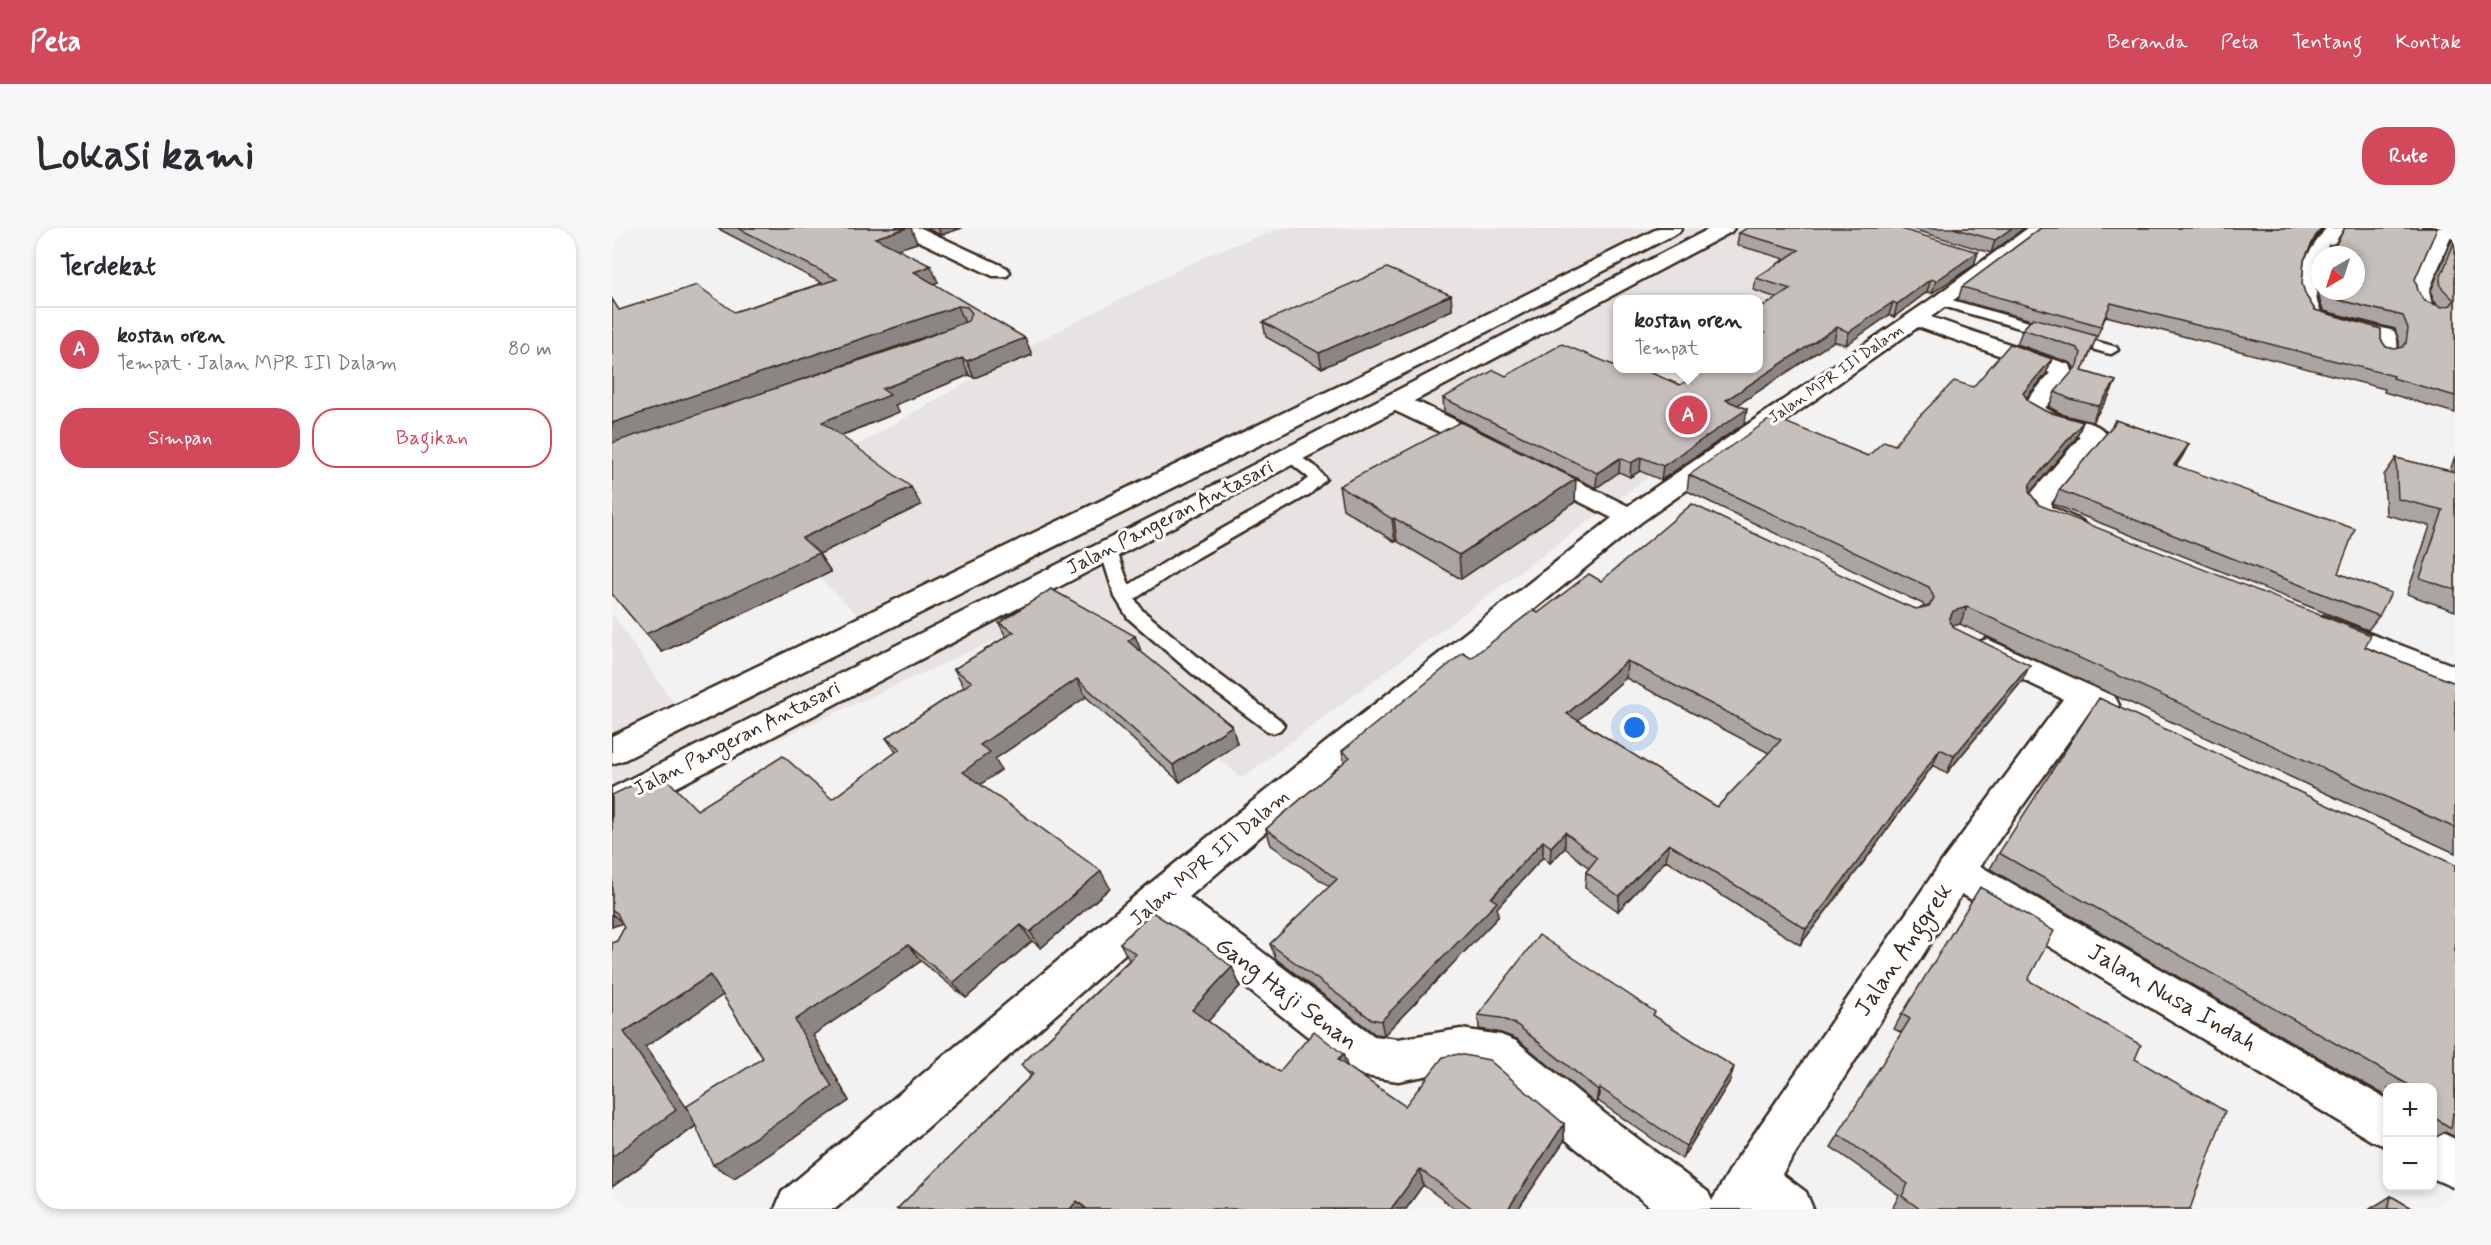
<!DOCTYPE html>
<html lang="id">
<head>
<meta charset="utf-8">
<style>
	:root { --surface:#fff; --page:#f7f7f7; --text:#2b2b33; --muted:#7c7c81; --line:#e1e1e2; --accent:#d1495b }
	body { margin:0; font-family:Mynerve,sans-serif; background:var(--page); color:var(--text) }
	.controls { position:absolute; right:18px; bottom:18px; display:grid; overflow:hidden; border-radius:12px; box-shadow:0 3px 9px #0003 }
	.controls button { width:54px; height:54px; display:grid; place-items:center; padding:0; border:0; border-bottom:2px solid var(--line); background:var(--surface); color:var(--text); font:30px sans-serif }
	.compass { position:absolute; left:1699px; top:18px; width:54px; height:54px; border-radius:50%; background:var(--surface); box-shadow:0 3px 9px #0003; rotate:219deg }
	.you { position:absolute; left:1023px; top:500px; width:21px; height:21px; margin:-15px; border:4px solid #fff; border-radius:50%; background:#1a73e8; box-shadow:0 0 0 9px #1a73e833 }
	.badge { display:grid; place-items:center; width:39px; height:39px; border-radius:50%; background:var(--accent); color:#fff; font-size:20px; font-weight:700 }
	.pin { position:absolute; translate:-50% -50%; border:3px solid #fff; box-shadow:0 2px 6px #0006 }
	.popup { position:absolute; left:1001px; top:67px; width:150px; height:78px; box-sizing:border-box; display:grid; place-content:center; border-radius:12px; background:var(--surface); filter:drop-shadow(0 2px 4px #0005); font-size:20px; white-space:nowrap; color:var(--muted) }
	.popup b { font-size:22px; color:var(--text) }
	.popup::after { content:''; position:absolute; left:50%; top:100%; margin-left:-12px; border:12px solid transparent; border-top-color:var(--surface) }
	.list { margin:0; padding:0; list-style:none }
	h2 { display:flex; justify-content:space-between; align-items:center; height:78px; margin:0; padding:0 24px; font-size:26px }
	h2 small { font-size:20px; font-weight:400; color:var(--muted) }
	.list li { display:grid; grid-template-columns:39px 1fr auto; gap:18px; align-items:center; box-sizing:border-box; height:84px; padding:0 24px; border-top:2px solid var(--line) }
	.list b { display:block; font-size:22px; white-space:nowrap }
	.list p { margin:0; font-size:20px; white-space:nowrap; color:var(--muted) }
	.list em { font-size:20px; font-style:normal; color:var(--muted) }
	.actions { display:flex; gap:12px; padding:18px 24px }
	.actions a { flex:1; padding:14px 0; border:2px solid var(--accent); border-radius:24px; text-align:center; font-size:21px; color:var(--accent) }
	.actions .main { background:var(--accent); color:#fff }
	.map { position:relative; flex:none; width:1843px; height:981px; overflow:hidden; border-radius:24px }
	header { display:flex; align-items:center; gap:36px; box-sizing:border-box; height:84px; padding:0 30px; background:var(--accent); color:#fff }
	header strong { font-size:28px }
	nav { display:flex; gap:33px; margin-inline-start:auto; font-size:21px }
	.intro { display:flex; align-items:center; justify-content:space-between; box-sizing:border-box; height:144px; padding:0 36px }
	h1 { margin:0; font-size:42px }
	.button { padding:15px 27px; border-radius:24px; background:var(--accent); color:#fff; font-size:21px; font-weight:700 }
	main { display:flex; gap:36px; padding:0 36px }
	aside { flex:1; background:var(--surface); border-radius:24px; box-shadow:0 3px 9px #0003 }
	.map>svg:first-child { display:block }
	.built { fill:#e6e3e2 }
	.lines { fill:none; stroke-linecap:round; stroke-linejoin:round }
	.lane-casing { stroke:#3b2a1e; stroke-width:5 }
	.street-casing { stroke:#3b2a1e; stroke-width:5 }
	.secondary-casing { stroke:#3b2a1e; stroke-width:5 }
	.primary-casing { stroke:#3b2a1e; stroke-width:5 }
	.lane { fill:#fff; fill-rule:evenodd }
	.street { fill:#fff; fill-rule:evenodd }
	.secondary { fill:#fff; fill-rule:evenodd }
	.primary { fill:#fff; fill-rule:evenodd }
	.wall { fill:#aaa5a3; stroke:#3b2a1e; stroke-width:1.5; fill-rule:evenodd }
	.shaded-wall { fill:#8b8684; stroke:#3b2a1e; stroke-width:1.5 }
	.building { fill:#c6c0bd; stroke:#3b2a1e; stroke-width:1.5; fill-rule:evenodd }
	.labels { text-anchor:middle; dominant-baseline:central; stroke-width:6; stroke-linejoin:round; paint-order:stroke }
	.far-street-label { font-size:16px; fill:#3b2a1e; stroke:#fff }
	.street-label { font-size:20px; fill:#3b2a1e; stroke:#fff }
	.near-street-label { font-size:24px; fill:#3b2a1e; stroke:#fff }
</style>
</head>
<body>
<header>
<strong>Peta</strong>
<nav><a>Beranda</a><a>Peta</a><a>Tentang</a><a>Kontak</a></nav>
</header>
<div class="intro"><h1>Lokasi kami</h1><a class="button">Rute</a></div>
<main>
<aside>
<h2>Terdekat<small></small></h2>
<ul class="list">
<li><span class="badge">A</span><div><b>kostan oren</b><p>Tempat · Jalan MPR III Dalam</p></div><em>80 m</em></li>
</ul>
<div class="actions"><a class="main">Simpan</a><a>Bagikan</a></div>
</aside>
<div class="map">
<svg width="1843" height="981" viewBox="0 0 1843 981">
	<rect width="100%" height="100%" fill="#f3f2f2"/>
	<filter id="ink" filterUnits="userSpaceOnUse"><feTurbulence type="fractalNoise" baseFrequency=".0167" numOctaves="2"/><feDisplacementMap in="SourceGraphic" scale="12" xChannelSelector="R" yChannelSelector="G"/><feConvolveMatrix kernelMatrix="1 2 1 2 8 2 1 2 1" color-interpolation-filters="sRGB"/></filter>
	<g filter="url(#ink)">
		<path class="built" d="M670,0H1254L1266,51L1147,85L1146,72H1006V140L1113,192L630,550L433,389L151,518L0,590V386L64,478L248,389L126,271L241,220L426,113L598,26Z"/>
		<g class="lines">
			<defs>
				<path id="lane" d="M1329,69L1504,119L1506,122L1499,126L1494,125L1324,76L1323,73L1324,70Z
					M678,223L703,238L714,251L698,266L578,334L523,371L530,382L604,444L668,492L672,497L668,502L661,505L654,502L590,454L516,390L503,369L488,322L491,318H503L517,357L566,326L686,258L697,250L670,228Z"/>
				<path id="street" d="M285,0H309L395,40L398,44L395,48H381L288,4Z
					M1416,0H1437L1319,89L1458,137L1461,146L1433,180C1439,183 1445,186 1451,189C1466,194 1485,192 1495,207L1439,275V279L1470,293L1474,299L1470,305C1449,310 1423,296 1412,279L1417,268L1468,209C1450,199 1421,202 1407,182L1438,145L1306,99L1028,295L737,533L577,669L762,808L786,811L849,801L889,807L904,813L992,885L1096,964L1100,973L1122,935L1331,632L1451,471L1364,429L1360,422L1364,415L1375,411L1503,469L1507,477L1503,485L1491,489L1477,484L1368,638L1776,872V919L1760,913L1350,666L1170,946L1194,964L1201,981H1041L960,917L879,847L849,841L786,853L753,848L738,842L550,693L223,981H163L170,964L535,658L713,515L1000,290L913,246L909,241L913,236L922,233L931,236L1016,278L1322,69Z
					M1714,0H1732L1715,27H1708C1708,47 1698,67 1710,85L1782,103C1786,111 1787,123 1782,130L1774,132L1766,130L1763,125V112L1696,93C1671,58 1692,31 1714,0Z
					M1825,0H1839L1841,3L1817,63L1819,73L1831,85L1828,89C1811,94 1798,80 1797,63Z
					M783,167L810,176L888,214L891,219L888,224L879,226L870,224L775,179L771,174L775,169Z
					M1712,388L1843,438V461L1701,405L1697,398L1701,391Z
					M1820,900L1843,911V960L1820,950Z"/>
				<path id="secondary" d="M1811,0H1843V11L1814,4Z"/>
				<path id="primary" d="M1047,0H1070L1067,4L851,116L12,532L0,536V508L835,106Z
					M1099,0H1122L1119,4L844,151L13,586L0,590V560L548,285Z"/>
			</defs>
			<use href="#lane" class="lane-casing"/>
			<use href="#street" class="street-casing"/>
			<use href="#secondary" class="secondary-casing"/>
			<use href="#primary" class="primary-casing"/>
			<use href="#lane" class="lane"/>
			<use href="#street" class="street"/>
			<use href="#secondary" class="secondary"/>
			<use href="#primary" class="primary"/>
		</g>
		<path class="wall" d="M105,0H299L305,15L285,21L326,54L321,56L413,110L420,127L362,150L357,147L283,177L287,184L229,208L309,277L207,326L219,344L50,424L0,366L7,82L122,84L210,55ZM340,99L297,116L161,161Z
			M314,0H350L329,7Z
			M1297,0H1412L1379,25Z
			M1429,0H1711L1699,18L1692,32L1690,56L1694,68L1703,82L1769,101V112L1774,119L1783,121L1787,120V113L1783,101L1712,83L1709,77L1706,64L1708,49V63H1744V27H1711L1717,17L1724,16L1733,0H1825L1803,51L1806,63L1813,73L1827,78L1821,72L1819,63L1838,16L1843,8V185L1772,164L1773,161L1494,88L1470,143L1504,153L1497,168L1480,194L1452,187L1437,179L1443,164L1463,141L1459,135L1405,116L1411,101L1419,92L1346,72L1350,59Z
			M1127,5L1366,24L1362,37L1320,65L1315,64L1282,89L1277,87L1234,117L1222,113L1126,177L1133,195L1049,252L1028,243L1018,249L1007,244L984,260L832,184L831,170L894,148L1001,137L1068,157L1146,141V82L1165,70L1142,62L1144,50L1173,31L1125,17Z
			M839,67L840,82L710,140L654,109L651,94Z
			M1434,146L1414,170L1417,174L1433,183L1471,194L1464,210L1418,265L1427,277L1753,419L1843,455V625L1348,396L1340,398L1342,400L1410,453L1335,545L1321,537L1257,627L1188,717L1054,632L1006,683L973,660L974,644L977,640L953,620L938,635L931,629L885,680L886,689L772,807L763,806L664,731L658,716L718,659L659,617L654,601L732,534L730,523L859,430L926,385L989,353L1293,377L1304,381L1312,379L1311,376L1075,263L1077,247L1256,228L1283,217L1361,159ZM1014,450L1157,525L1105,579L966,492Z
			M1503,192L1577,216L1564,238L1726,345L1767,388L1756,402L1441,276L1447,262L1499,200Z
			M1843,228V383L1795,366L1818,298L1774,287L1772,247L1784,230L1838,243Z
			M727,258L963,274L849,351L785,313L783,314L731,281Z
			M387,395L523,408L528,423L620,498L625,516L568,554L474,469L383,531L389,542L368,556L498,660L429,720L420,713L354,770L309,733L201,807L237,873L122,950L84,898L0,959V715L5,713L12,700L10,695L0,699V567L85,582L220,571L284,524L274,510L352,459L342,441L394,409ZM111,767L151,830L79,887L33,819Z
			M1387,625L1843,637V909L1833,904L1821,911V860H1776V869L1378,641Z
			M508,715L620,739L628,758L596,793L667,844L731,826L735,838L793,878L952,896V913L906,981H843L811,957L794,981H285L419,848L409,837L517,732Z
			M1416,752L1523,831L1578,981H1283L1281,979L1287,967L1219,919L1290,805L1282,801L1290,786Z
			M866,787L1042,788L1118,853L1070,931L986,873L984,876L905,811L889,805L867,801Z
			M1779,968L1801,981H1758Z"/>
		<path class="shaded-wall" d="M295,0H299L305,15L270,26L263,10Z
			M326,0H350L329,7Z
			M1400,0H1412L1379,25L1383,12Z
			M1710,0H1711L1697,21L1703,9Z
			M1366,24L1362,37L1320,65L1324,53Z
			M319,38L326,54L309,60L302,44Z
			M1319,51L1315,64L1282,89L1285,76Z
			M839,67L840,82L710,140L707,125Z
			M1281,74L1277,87L1234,117L1237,104Z
			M346,78L353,95L0,217V195Z
			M1225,99L1222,113L1112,186L1114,172Z
			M413,110L420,127L362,150L355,133Z
			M350,130L357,147L283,177L287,184L220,211L210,194L270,161Z
			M1440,131L1434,146L1405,181L1411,165Z
			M1504,153L1497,168L1480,194L1487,178Z
			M1135,181L1133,195L1049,252L1051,238Z
			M1471,194L1464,210L1411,273L1418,256Z
			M1577,216L1570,229L1555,251L1562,237Z
			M1029,229L1028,243L1018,249L1019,235Z
			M1008,230L1007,244L984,260L985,245Z
			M964,251L963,274L849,351L847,327Z
			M299,259L309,277L207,326L219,344L50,424L34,406L190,310Z
			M782,290L785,313L783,314L780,291Z
			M1355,379L1348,396L1334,400L1341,383Z
			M523,408L530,425L516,413Z
			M1015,433L1014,450L955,502V486Z
			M1418,437L1410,453L1335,545L1342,528Z
			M465,451L474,469L383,531L389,542L362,561L351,544L368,517Z
			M620,498L625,516L568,554L561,537Z
			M1328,521L1321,537L1257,627L1188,717L1194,701Z
			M953,604V620L938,635L939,619Z
			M931,613V629L885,680L886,689L772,807L769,793Z
			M1057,616L1054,632L1006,683L1007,668Z
			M489,643L498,660L429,720L418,704Z
			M0,686L11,695L0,699Z
			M409,697L420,713L354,770L341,755Z
			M296,717L309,733L201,807L237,873L122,950L101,937L183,792Z
			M620,739L628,758L590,800L580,782Z
			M98,747L117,763L33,819L86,896L0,959V929L12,804Z
			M731,826L737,844L726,832Z
			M1122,839L1118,853L1070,931L1074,918Z
			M988,860L986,873L984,876L986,862Z
			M952,896V913L906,981H896Z
			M808,941L811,957L794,981H779Z
			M465,973L474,981H458Z"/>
		<path class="building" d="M126,0H295L263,10L319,38L302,44L413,110L355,133L350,130L270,161L278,167L210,194L299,259L190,310L207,325L34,406L0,366V215L297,116L356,93L360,85L355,79L346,78L0,195V71L7,82L85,57L122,84L225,51Z
			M1135,0H1286L1366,24L1324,53L1319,51L1285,76L1281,74L1237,104L1225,99L1114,172L1135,181L1051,238L1029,229L1019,235L1008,230L985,245L831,170L882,142L894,148L950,116L1001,137L1005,135V141H1030L1068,157L1095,141H1146V108L1152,105L1146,103V82L1179,61L1144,50L1187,22L1127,5Z
			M1341,0H1400L1383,12Z
			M1429,0H1710L1703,9L1692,32L1690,56L1694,68L1703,82L1769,101V112L1774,119L1783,121L1791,119L1794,115L1796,100L1791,88L1719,70L1716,63H1744V27H1716L1717,17L1724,16L1733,0H1825L1803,51L1806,63L1813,73L1830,79L1839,77L1842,72L1829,59L1828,51L1843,12V168L1781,150L1782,148L1499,75L1489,98L1350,59Z
			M775,40L839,67L707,125L651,94Z
			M1421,90L1485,108L1470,143L1504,153L1487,178L1458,171L1443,164L1466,137L1469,125L1465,120L1411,101Z
			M1398,116L1440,131L1411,165L1417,174L1433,183L1471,194L1418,256L1417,264L1427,277L1759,407L1753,419L1843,455V600L1355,379L1341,383L1337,392L1342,400L1418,437L1342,528L1328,521L1263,611L1194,701L1057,616L1007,668L974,644L985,630L953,604L939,619L931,613L879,670L885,674L769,793L759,791L658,716L725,651L654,601L738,529L730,523L851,425L859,430L921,382L926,385L977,346L989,353L1080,276L1293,377L1304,381L1317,378L1322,370L1317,359L1077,247L1161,189L1256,228L1272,213L1283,217L1293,203L1342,153L1361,159ZM1015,433L1169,512L1105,579L987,505L955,486Z
			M1503,192L1577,216L1562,237L1743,301L1726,345L1779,365L1767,388L1447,262L1503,195Z
			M848,194L964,251L847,327L782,290L780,291L727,258Z
			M1784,230L1843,244V362L1808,350L1831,282L1786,271Z
			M439,361L523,408L516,413L620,498L561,537L465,451L368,517L378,524L351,544L489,643L418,704L409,697L341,755L296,717L183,792L220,859L101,937L75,878L151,830L98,747L12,804L64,882L0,929V715L5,713L12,700L5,685L0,682V567L48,544L85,582L171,528L220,571L288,521L274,510L360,454L342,441L402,404L387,395Z
			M1487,470L1843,637V886L1841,885L1839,900L1821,889V860H1798L1797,857L1387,625Z
			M1368,659L1442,703L1416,752L1529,817L1523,831L1613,883L1578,981H1308L1290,968L1296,956L1226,906L1298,791L1290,786Z
			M540,684L592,717L620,739L580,782L667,844L702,803L731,826L726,832L793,878L831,829L847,826L877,832L952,896L896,981H861L808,941L779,981H475L465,973L458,981H285L421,846L409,837L524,726L508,715Z
			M927,707L1043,784L1041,787L1122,839L1074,918L988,860L986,862L905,797L889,790L866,787Z
			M1779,968L1801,981H1776Z"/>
	</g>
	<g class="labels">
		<g class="far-street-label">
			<text transform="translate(1224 146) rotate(-35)">Jalan MPR III Dalam</text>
		</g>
		<g class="street-label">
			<text transform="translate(558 290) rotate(-27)">Jalan Pangeran Antasari</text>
			<text transform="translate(125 511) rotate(-27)">Jalan Pangeran Antasari</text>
			<text transform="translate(598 630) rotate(-40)">Jalan MPR III Dalam</text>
		</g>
		<g class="near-street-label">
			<text transform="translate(1292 722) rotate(-56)">Jalan Anggrek</text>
			<text transform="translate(674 766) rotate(37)">Gang Haji Senan</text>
			<text transform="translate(1560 770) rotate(30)">Jalan Nusa Indah</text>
		</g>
	</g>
</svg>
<div class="controls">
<button>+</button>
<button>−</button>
</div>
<svg class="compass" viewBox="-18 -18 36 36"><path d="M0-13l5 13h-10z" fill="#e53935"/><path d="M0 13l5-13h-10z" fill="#7c7c81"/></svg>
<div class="you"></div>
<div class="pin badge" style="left:1076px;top:187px">A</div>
<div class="popup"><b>kostan oren</b>Tempat</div>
</div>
</main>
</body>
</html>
